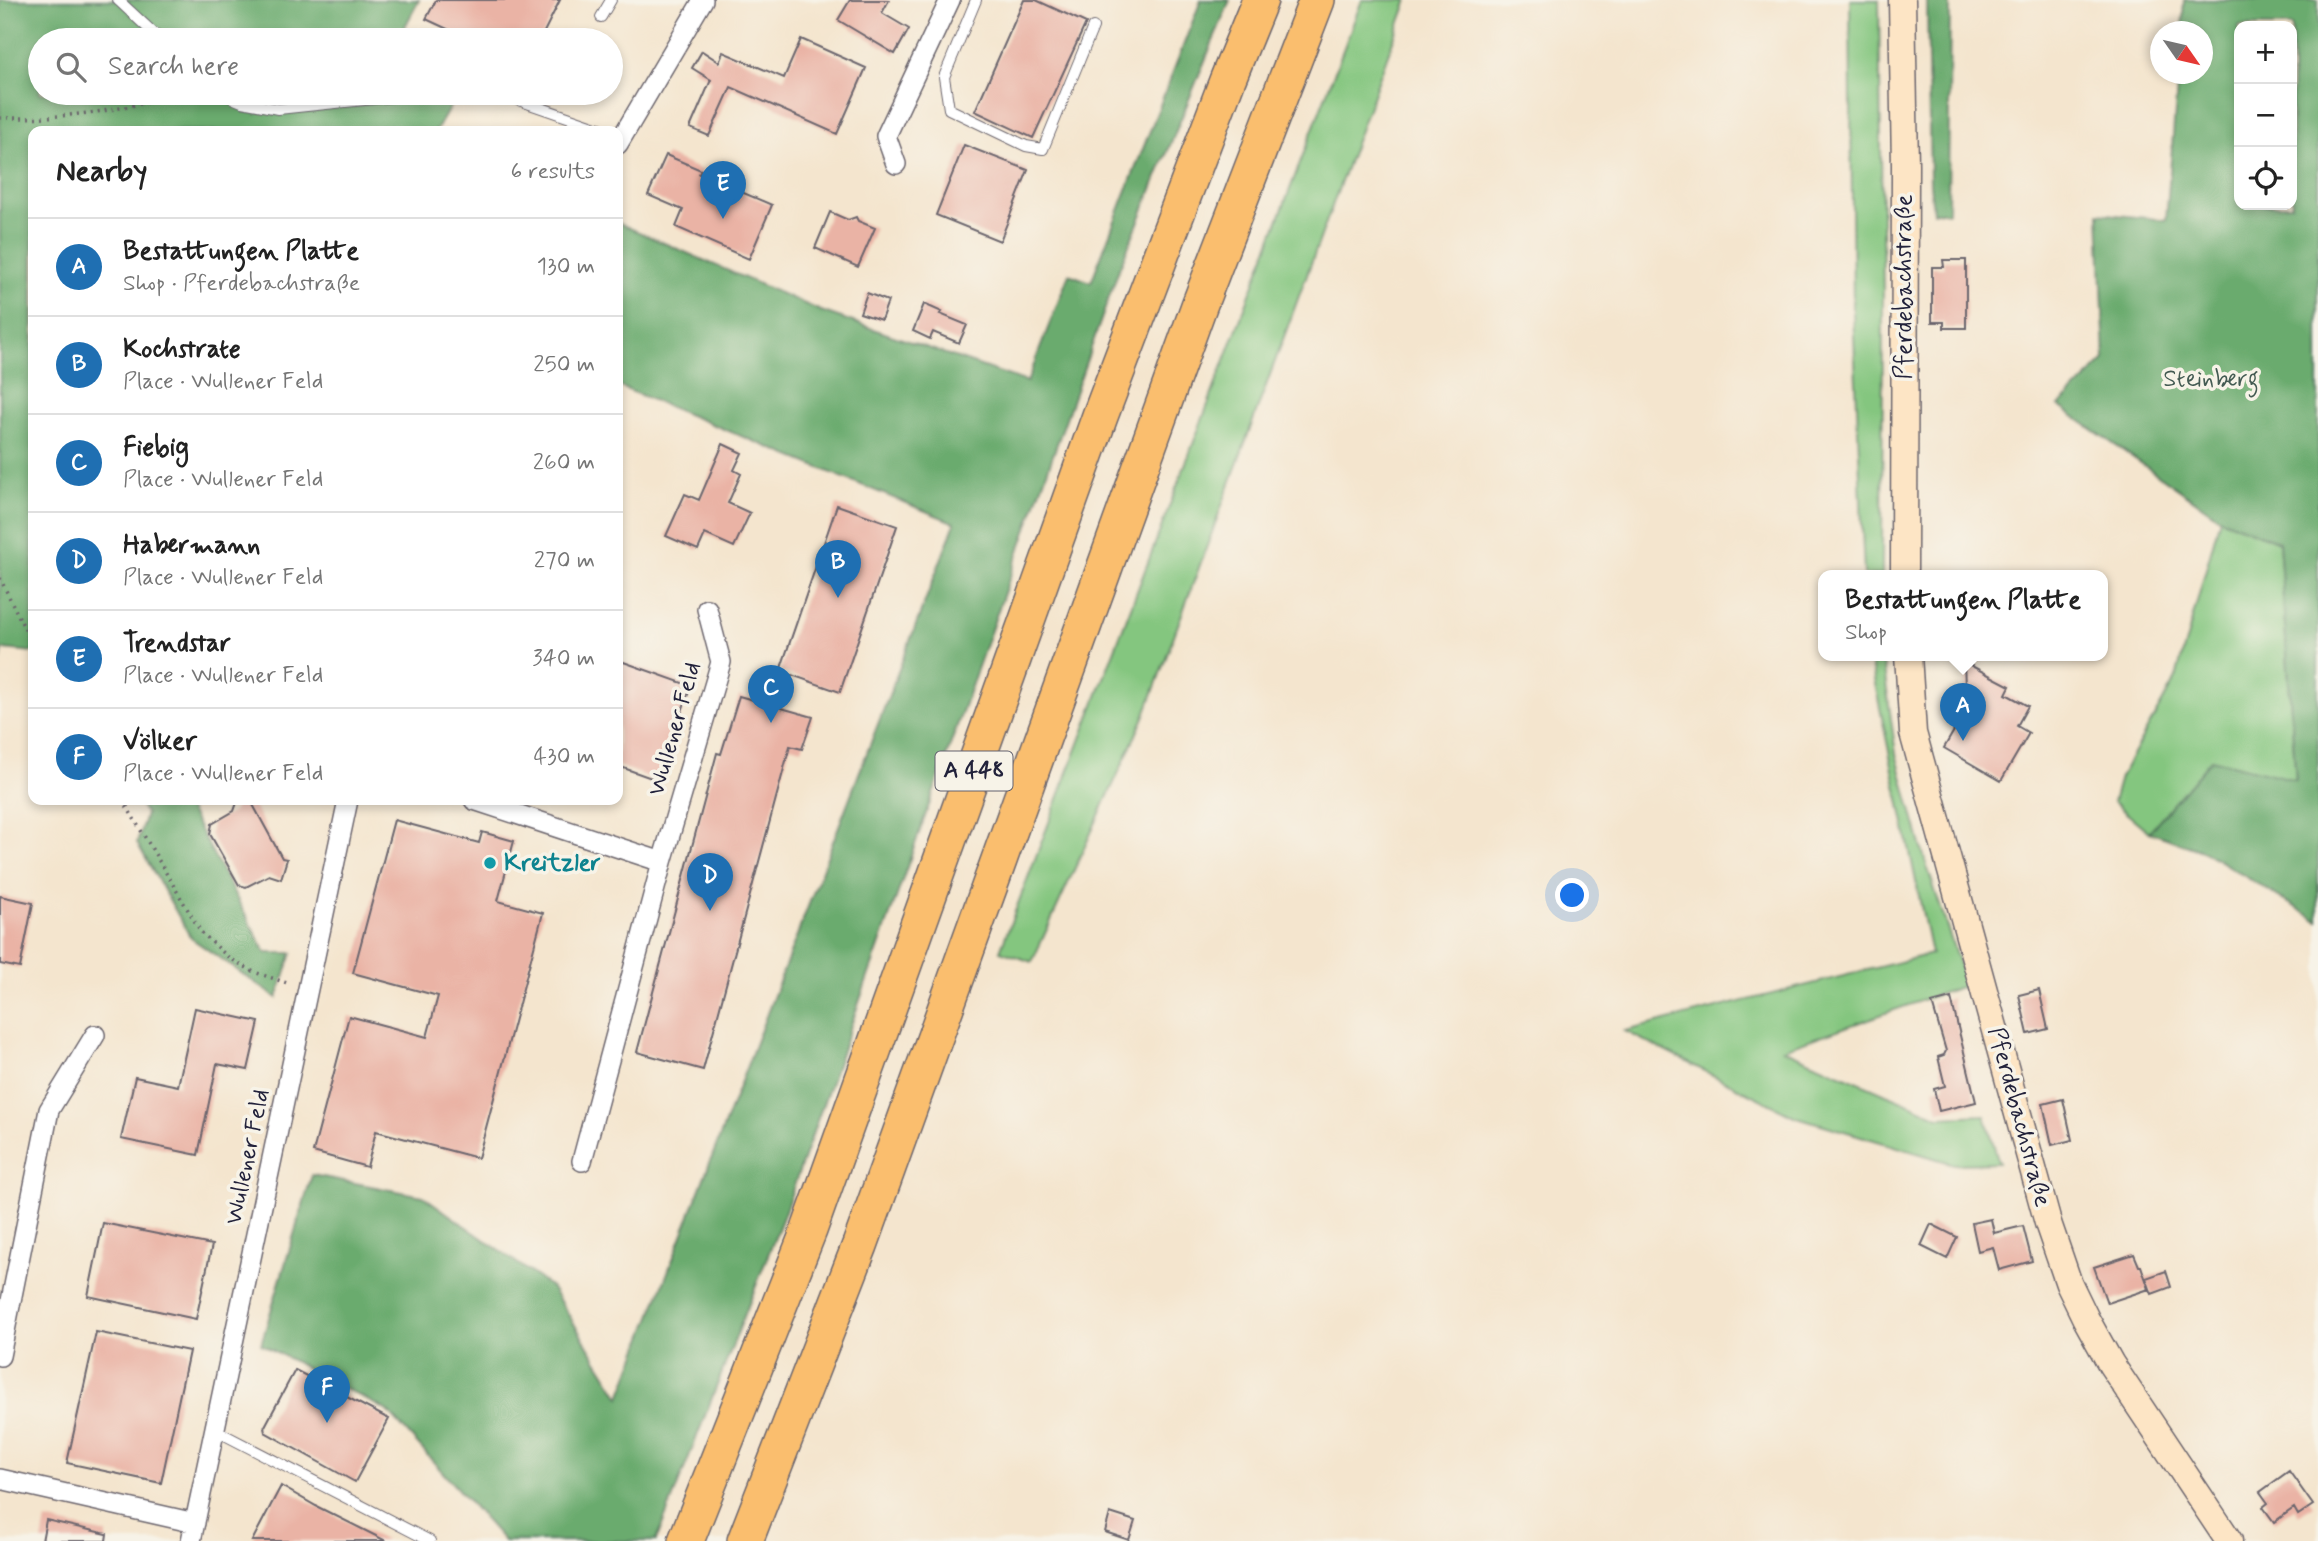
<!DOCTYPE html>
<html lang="en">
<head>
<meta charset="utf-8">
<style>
	:root { --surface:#fff; --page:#f6f6f6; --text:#222; --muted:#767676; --line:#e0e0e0; --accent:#1f6fb2 }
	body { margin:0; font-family:Mynerve,sans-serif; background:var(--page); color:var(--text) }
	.controls { position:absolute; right:21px; top:21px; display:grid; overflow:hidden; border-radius:14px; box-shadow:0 4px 10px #0003 }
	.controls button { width:63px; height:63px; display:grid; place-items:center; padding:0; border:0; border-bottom:2px solid var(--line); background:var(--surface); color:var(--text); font:35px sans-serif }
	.compass { position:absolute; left:2150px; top:21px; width:63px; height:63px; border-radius:50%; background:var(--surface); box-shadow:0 4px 10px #0003; rotate:124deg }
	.you { position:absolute; left:1573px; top:896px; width:24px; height:24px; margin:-18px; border:5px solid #fff; border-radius:50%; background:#1a73e8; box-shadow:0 0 0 10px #1a73e833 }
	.badge { display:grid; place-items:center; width:46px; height:46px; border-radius:50%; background:var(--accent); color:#fff; font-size:23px; font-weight:700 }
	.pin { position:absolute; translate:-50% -58px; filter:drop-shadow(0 2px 4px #0008) }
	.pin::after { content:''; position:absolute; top:37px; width:24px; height:21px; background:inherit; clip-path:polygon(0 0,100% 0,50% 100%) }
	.popup { position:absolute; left:1818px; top:570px; width:290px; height:91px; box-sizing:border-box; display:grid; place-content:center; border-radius:14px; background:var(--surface); filter:drop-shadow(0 2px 5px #0005); font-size:23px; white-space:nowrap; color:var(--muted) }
	.popup b { font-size:26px; color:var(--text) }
	.popup::after { content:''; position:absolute; left:50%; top:100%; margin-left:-14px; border:14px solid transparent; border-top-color:var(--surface) }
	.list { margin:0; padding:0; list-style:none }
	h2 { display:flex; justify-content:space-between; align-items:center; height:91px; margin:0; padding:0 28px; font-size:30px }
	h2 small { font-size:23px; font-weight:400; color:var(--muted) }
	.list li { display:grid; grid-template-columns:46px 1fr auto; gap:21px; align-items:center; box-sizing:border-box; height:98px; padding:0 28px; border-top:2px solid var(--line) }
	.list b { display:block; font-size:26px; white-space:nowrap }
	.list p { margin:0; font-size:23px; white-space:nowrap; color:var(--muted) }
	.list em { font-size:23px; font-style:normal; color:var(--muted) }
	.icon { flex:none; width:38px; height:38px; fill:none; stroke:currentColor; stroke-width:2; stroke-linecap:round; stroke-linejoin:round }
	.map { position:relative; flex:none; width:2318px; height:1541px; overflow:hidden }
	.search { position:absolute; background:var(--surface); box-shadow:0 4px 10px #0003; left:28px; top:28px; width:595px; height:77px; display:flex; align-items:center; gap:18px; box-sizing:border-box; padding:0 24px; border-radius:38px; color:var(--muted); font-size:26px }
	.panel { position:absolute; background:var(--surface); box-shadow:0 4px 10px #0003; left:28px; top:126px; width:595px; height:679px; border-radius:14px }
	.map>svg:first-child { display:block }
	.green { fill:#84c67f; stroke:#53745d; stroke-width:2 }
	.forest { fill:#6bab6e; stroke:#466654; stroke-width:2; fill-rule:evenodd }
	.building { fill:#eab3a5 }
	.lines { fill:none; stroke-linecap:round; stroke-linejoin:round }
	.lane-casing { stroke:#6c666e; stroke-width:12 }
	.street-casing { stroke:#6c666e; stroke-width:22 }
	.secondary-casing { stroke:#6c666e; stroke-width:29 }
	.highway-casing { stroke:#6c666e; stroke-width:38 }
	.path { stroke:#6c666e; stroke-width:3.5; stroke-dasharray:2 5; stroke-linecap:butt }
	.lane { stroke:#fff; stroke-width:10 }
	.street { stroke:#fff; stroke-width:19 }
	.secondary { stroke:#fde5c5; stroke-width:26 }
	.highway { stroke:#fabe6e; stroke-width:35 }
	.culture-dot { fill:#0f9aa8; stroke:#f7f3e8; stroke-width:2.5 }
	.labels { text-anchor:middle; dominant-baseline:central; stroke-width:7; stroke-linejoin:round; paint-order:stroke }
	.shield { fill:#f7f3e8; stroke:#62616f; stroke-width:2 }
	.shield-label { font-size:23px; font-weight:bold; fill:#22223b }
	.street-label { font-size:24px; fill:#22223b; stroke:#f7f3e8 }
	.park-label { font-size:24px; fill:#445b53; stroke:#f7f3e8 }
	.culture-label { font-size:24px; font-weight:bold; fill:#0d838f; stroke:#f7f3e8; text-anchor:start }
</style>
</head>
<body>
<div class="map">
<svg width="2318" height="1541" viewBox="0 0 2318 1541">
	<rect width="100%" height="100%" fill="#f7f3e8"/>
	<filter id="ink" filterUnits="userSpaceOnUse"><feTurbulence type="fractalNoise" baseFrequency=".0143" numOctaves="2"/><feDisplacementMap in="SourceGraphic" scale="14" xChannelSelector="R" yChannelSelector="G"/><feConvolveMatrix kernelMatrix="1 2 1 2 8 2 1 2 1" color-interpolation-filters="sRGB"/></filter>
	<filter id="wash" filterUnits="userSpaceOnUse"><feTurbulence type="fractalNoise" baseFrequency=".00686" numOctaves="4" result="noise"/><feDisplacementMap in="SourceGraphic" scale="28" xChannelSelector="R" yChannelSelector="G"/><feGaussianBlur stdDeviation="1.57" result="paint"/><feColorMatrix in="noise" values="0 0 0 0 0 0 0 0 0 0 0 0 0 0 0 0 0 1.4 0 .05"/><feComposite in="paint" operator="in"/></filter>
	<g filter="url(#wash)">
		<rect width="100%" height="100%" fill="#f4e5ce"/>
		<path class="green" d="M1362,0H1408L1144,717L1032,962L1000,951Z
			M1850,0H1879L1883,295L1882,575H1864L1853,311Z
			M2220,518L2279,542L2296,781L2211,759L2149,832L2113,802L2120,777L2176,678Z
			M1869,655H1882L1896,754L1925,860L1966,985L1783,1049L1939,1117L1985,1115L1999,1163L1954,1164L1794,1116L1625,1031L1931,954Z"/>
		<path class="forest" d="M0,0H419L398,40H40V93H458L436,131H33V652L3,649L0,663Z
			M1201,0H1230L1119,269L783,1217L656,1541H504L388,1411L261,1344L312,1175L423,1196L551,1287L620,1397L955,523L618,386V223L821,311L1027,382L1069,274L1091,282Z
			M1927,0H1950L1948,212H1933L1930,184Z
			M2184,0H2318V921L2205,852L2149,832L2211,759L2296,780L2279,542L2220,518L2059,406L2105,360L2099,213L2166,220L2178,74H2202V32L2182,31ZM2292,26V205H2239V26Z
			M137,800H184L266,953H292L277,998L191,938L137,843L146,814Z"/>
		<g id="blocks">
			<path class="building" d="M436,0H560L540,40H471L426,19Z
				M850,0H889L882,13L909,29L895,54L838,20Z
				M1024,0H1036L1086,23L1033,138L975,111Z
				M801,39L866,68L837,134L731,87L709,136L690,128L711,80L692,68L702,51L719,62L723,52L784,78Z
				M964,145L1028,170L1000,241L936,215Z
				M666,155L701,170L699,174L772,205L749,259L676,227L683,210L648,195Z
				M830,212L848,220L856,217L858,221L875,228L858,267L815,248Z
				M1943,260H1966V328H1944V322H1932V267H1944Z
				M867,293L888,301L881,320L860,313Z
				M924,304L942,312L940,314L967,325L959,343L933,332L930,339L913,331Z
				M723,444L742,453L734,470L741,474L728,503L750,513L734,547L705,534L698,550L666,536L685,494L699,500Z
				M837,505L897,526L840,692L780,671Z
				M618,660L691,686L657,780L618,766Z
				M1964,662L2010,686L2006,694L2028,706L2017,726L2029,733L2001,781L1944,748L1966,710Z
				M739,696L813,717L802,749L790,746L703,1070L637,1052L717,753L721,754Z
				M238,800L252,803L282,858L287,859L281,879L269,875L246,887L239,885L210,834L212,824L234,811Z
				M394,820L479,843L482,832L514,841L498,901L543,913L478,1158L376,1131L367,1167L313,1152L349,1016L427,1037L438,996L353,973Z
				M0,896L33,903L20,968L0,964Z
				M2039,990L2048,1029L2028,1034L2019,995Z
				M1951,998L1976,1102L1939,1111L1934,1089L1945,1086L1938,1057L1944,1055L1946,1051L1932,1003Z
				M195,1008L259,1022L248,1070L217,1064L198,1155L121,1139L135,1077L178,1086Z
				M2063,1099L2072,1140L2052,1145L2043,1104Z
				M1991,1219L1994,1233L2023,1226L2032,1261L1999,1270L1993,1247L1978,1251L1972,1223Z
				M103,1223L212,1245L196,1319L88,1296Z
				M1931,1224L1957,1237L1947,1259L1921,1246Z
				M2134,1254L2139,1266H2141L2149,1289L2107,1303L2094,1267Z
				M2166,1271L2171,1287L2152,1294L2146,1278Z
				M96,1332L189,1351L161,1483L67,1463Z
				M295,1370L389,1419L355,1482L265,1432L264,1428Z
				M2289,1471L2313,1505L2298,1515L2294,1508L2274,1522L2263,1507L2268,1503L2260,1492Z
				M281,1486L316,1506L386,1541H252Z
				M1110,1513L1135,1521L1129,1540L1105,1532Z
				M46,1520L107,1534L106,1541H42Z"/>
		</g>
	</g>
	<g filter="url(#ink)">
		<use href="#blocks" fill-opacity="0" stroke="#6c666e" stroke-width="2"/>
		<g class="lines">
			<defs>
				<path id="lane" d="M118,0L161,40
					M976,0L944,77L949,109L1026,146L1043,149L1093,27
					M601,17L611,0
					M220,93L242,102L278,109L432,93
					M498,93L608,131
					M215,1430L430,1541"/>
				<path id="street" d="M618,144L703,0
					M896,164L886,136L950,0
					M474,800L662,862L721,662L707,609
					M582,1161L662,862
					M0,1356L49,1110L95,1035
					M0,1479L195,1523
					M191,1541L348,800"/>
				<path id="secondary" d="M1902,0L1905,165L1904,575
					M1908,655L1913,733L2048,1223L2069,1284L2086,1319L2111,1364L2229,1541"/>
				<path id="highway" d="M686,1541L809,1230L1100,416L1227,81L1260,0
					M745,1541L860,1245L1199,306L1317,0"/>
			</defs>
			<use href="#lane" class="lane-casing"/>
			<use href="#street" class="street-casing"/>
			<use href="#secondary" class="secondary-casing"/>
			<use href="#highway" class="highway-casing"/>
			<path class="path" d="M0,118C62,119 126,110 185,93
				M0,578L33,646
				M123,800L201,932L228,957L254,972L290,984"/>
			<use href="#lane" class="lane"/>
			<use href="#street" class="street"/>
			<use href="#secondary" class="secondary"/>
			<use href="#highway" class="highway"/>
		</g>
	</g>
	<circle class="culture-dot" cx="490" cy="863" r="7"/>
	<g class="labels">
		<rect class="shield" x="935.5" y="751.5" width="77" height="39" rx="5"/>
		<g class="shield-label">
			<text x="974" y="771">A 448</text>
		</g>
		<g class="street-label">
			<text transform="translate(1904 287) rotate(-90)">Pferdebachstraße</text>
			<text transform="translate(675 729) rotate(-74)">Wullener Feld</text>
			<text transform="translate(2019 1117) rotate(75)">Pferdebachstraße</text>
			<text transform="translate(248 1157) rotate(-78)">Wullener Feld</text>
		</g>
		<g class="park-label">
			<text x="2211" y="379">Steinberg</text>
		</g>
		<g class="culture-label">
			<text x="504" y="863">Kreitzler</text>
		</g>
	</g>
</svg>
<div class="controls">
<button>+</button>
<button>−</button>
<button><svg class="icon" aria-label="locate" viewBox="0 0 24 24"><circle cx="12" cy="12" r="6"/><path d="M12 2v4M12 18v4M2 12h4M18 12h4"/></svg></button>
</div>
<svg class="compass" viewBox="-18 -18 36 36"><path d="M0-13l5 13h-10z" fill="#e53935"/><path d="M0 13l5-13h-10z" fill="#767676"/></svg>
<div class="you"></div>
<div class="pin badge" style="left:1963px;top:741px">A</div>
<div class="popup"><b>Bestattungen Platte</b>Shop</div>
<div class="pin badge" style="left:838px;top:598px">B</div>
<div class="pin badge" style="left:771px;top:723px">C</div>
<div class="pin badge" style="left:710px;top:911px">D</div>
<div class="pin badge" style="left:723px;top:219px">E</div>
<div class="pin badge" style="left:327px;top:1423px">F</div>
<div class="search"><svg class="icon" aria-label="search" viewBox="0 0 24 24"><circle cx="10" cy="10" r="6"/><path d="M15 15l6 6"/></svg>Search here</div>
<section class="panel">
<h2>Nearby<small>6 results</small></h2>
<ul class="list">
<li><span class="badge">A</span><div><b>Bestattungen Platte</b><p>Shop · Pferdebachstraße</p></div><em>130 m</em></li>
<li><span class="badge">B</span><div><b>Kochstrate</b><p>Place · Wullener Feld</p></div><em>250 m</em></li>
<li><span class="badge">C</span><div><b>Fiebig</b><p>Place · Wullener Feld</p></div><em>260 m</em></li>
<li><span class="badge">D</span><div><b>Habermann</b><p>Place · Wullener Feld</p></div><em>270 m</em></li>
<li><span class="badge">E</span><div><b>Trendstar</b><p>Place · Wullener Feld</p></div><em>340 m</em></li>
<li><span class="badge">F</span><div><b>Völker</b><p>Place · Wullener Feld</p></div><em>430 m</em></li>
</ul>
</section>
</div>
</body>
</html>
